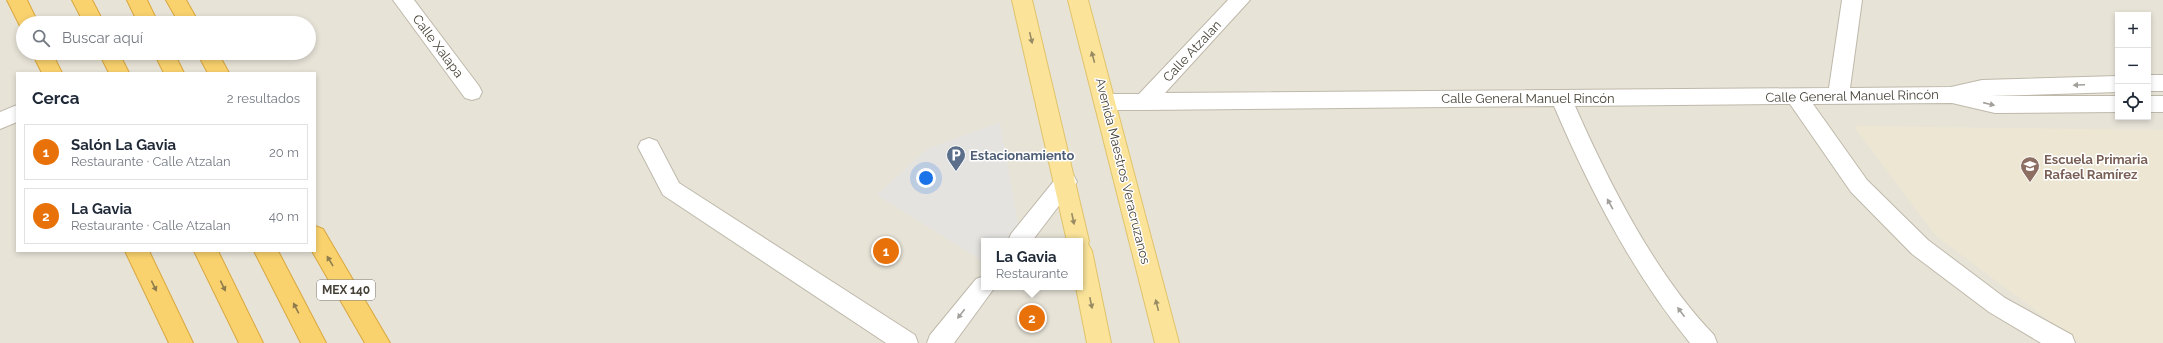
<!DOCTYPE html>
<html lang="es">
<head>
<meta charset="utf-8">
<style>
	:root { --surface:#fff; --page:#f2f2f3; --text:#1f2937; --muted:#747a83; --line:#e0e1e3; --accent:#0b8043 }
	body { margin:0; font-family:Raleway,sans-serif; background:var(--page); color:var(--text) }
	.controls { position:absolute; right:12px; top:12px; display:grid; overflow:hidden; border-radius:0px; box-shadow:0 2px 6px #0003 }
	.controls button { width:36px; height:36px; display:grid; place-items:center; padding:0; border:0; border-bottom:1px solid var(--line); background:var(--surface); color:var(--text); font:20px sans-serif }
	.you { position:absolute; left:926px; top:178px; width:14px; height:14px; margin:-10px; border:3px solid #fff; border-radius:50%; background:#1a73e8; box-shadow:0 0 0 6px #1a73e833 }
	.badge { display:grid; place-items:center; width:26px; height:26px; border-radius:50%; background:var(--accent); color:#fff; font-size:13px; font-weight:700 }
	.pin { position:absolute; translate:-50% -50%; border:2px solid #fff; box-shadow:0 1px 4px #0006 }
	.popup { position:absolute; left:981px; top:238px; width:102px; height:52px; box-sizing:border-box; display:grid; place-content:center; border-radius:0px; background:var(--surface); filter:drop-shadow(0 1px 3px #0005); font-size:13px; white-space:nowrap; color:var(--muted) }
	.popup b { font-size:15px; color:var(--text) }
	.popup::after { content:''; position:absolute; left:50%; top:100%; margin-left:-8px; border:8px solid transparent; border-top-color:var(--surface) }
	.list { margin:0; padding:0; list-style:none }
	h2 { display:flex; justify-content:space-between; align-items:center; height:52px; margin:0; padding:0 16px; font-size:17px }
	h2 small { font-size:13px; font-weight:400; color:var(--muted) }
	.list li { display:grid; grid-template-columns:26px 1fr auto; gap:12px; align-items:center; box-sizing:border-box; height:56px; margin:0 8px 8px; padding:0 8px; border:1px solid var(--line); border-radius:0px }
	.list b { display:block; font-size:15px; white-space:nowrap }
	.list p { margin:0; font-size:13px; white-space:nowrap; color:var(--muted) }
	.list em { font-size:13px; font-style:normal; color:var(--muted) }
	.icon { flex:none; width:22px; height:22px; fill:none; stroke:currentColor; stroke-width:2; stroke-linecap:round; stroke-linejoin:round }
	.map { position:relative; flex:none; width:2163px; height:343px; overflow:hidden }
	.search { position:absolute; background:var(--surface); box-shadow:0 2px 6px #0003; left:16px; top:16px; width:300px; height:44px; display:flex; align-items:center; gap:10px; box-sizing:border-box; padding:0 14px; border-radius:22px; color:var(--muted); font-size:15px }
	.panel { position:absolute; background:var(--surface); box-shadow:0 2px 6px #0003; left:16px; top:72px; width:300px; height:180px; border-radius:0px }
	.map>svg:first-child { display:block }
	.residential { fill:#e7e3d7; fill-rule:evenodd }
	.education { fill:#ece6d3 }
	.parking { fill:#e5e3e0 }
	.lines { fill:none; stroke-linecap:round; stroke-linejoin:round }
	.minor-casing { stroke:#bfb9ab; stroke-width:2 }
	.major-casing { stroke:#e0c36a; stroke-width:2 }
	.highway-casing { stroke:#d9a73e; stroke-width:2 }
	.minor { fill:#fff; fill-rule:evenodd }
	.major { fill:#fbe49a; fill-rule:evenodd }
	.highway { fill:#f9d26e; fill-rule:evenodd }
	.oneway { fill:#988b64 }
	.oneway2 { fill:#a3a09b }
	.oneway3 { fill:#8e7c4d }
	.labels { text-anchor:middle; dominant-baseline:central; stroke-width:3; stroke-linejoin:round; paint-order:stroke }
	.shield { fill:#fff; stroke:#7e7b73; stroke-width:1 }
	.shield-label { font-size:12px; font-weight:bold; fill:#474237 }
	.street-label { font-size:13px; fill:#474237; stroke:#fff }
	.service-label { font-size:13px; font-weight:bold; fill:#4e5e75; stroke:#fff; text-anchor:start }
	.education-label { font-size:13px; font-weight:bold; fill:#785e54; stroke:#fff; text-anchor:start }
</style>
</head>
<body>
<div class="map">
<svg width="2163" height="343" viewBox="0 0 2163 343">
	<rect width="100%" height="100%" fill="#f4f1e9"/>
	<path class="residential" d="M0,0H2163V343H0ZM2118,15H2148V117H2118ZM23,23H309V53H23ZM17,73H315V251H17ZM984,241H1080V287H984Z"/>
	<path class="education" d="M1854,126L2163,130V343H2079L1936,236Z"/>
	<path class="parking" d="M1000,122L1019,230L1013,241H984V262L877,195L927,149Z"/>
	<g class="lines">
		<defs>
			<path id="minor" d="M393,0H414L479,86L482,92L479,98L472,100L465,98Z
				M1228,0H1250L1165,93L1829,88L1842,0H1862L1850,88L1951,87L1982,80L2118,76V92L1990,96H2118V112L1995,113L1952,103L1813,104L1867,180L1928,240L2005,298L2072,335L2075,343H2041L1989,312L1912,254L1851,192L1790,104L1575,106C1609,183 1655,274 1714,335L1717,343H1690C1632,272 1590,190 1554,106L1144,110H1105L1098,108L1094,102L1098,96L1105,94H1139Z
				M2148,75H2163V91H2148Z
				M2148,96H2163V112H2148Z
				M17,105V122L0,129V112Z
				M649,138L657,141L679,183L915,335L918,343H886L663,195L638,147L641,141Z
				M1066,173L1074,176L1077,182L1032,241H1008L1011,234L1058,176Z
				M984,276V287H995L954,343H927L930,335L976,279Z"/>
			<path id="major" d="M1012,0H1032L1089,241L1088,244L1092,251L1111,343H1087L1076,287H1080V241H1067Z
				M1068,0H1088L1179,343H1155Z"/>
			<path id="highway" d="M7,0H27L38,23H23V29L21,28Z
				M72,0H92L104,23H84Z
				M127,0H147L158,23H138Z
				M166,0H186L199,23H179Z
				M32,53H52L62,73H42Z
				M99,53H119L129,73H109Z
				M154,53H174L184,73H164Z
				M197,53H218L229,73H208Z
				M315,226L323,229L390,343H365L312,251H315Z
				M125,251H149L193,343H169Z
				M194,251H218L263,343H239Z
				M254,251H278L326,343H301Z"/>
		</defs>
		<use href="#minor" class="minor-casing"/>
		<use href="#major" class="major-casing"/>
		<use href="#highway" class="highway-casing"/>
		<use href="#minor" class="minor"/>
		<use href="#major" class="major"/>
		<use href="#highway" class="highway"/>
	</g>
	<defs><path id="oneway-solid" d="M-6-.8H1V-3.2L6.5 0L1 3.2V.8H-6Z"/></defs>
	<g class="oneway">
		<use href="#oneway-solid" transform="translate(1031 38) rotate(77)"/>
		<use href="#oneway-solid" transform="translate(1093 57) rotate(-105)"/>
		<use href="#oneway-solid" transform="translate(1073 219) rotate(78)"/>
		<use href="#oneway-solid" transform="translate(1091 303) rotate(78)"/>
		<use href="#oneway-solid" transform="translate(1157 305) rotate(-104)"/>
	</g>
	<g class="oneway2">
		<use href="#oneway-solid" transform="translate(2079 85) rotate(178)"/>
		<use href="#oneway-solid" transform="translate(1989 104) rotate(13)"/>
		<use href="#oneway-solid" transform="translate(1610 204) rotate(-119)"/>
		<use href="#oneway-solid" transform="translate(1681 312) rotate(-127)"/>
		<use href="#oneway-solid" transform="translate(961 314) rotate(128)"/>
	</g>
	<g class="oneway3">
		<use href="#oneway-solid" transform="translate(330 261) rotate(-121)"/>
		<use href="#oneway-solid" transform="translate(154 286) rotate(64)"/>
		<use href="#oneway-solid" transform="translate(223 286) rotate(64)"/>
		<use href="#oneway-solid" transform="translate(296 308) rotate(-117)"/>
	</g>
	<defs>
		<symbol id="parking-pin" viewBox="-11 -11 22 30"><path d="M0 17L-7.5 6A9.5 9.5 0 1 1 7.5 6Z" fill="#5c6f8a" stroke="#fff"/><path d="M-3.5-5.5H1a3.5 3.5 0 0 1 0 7H-1V5.5H-3.5ZM-1-3.4V-.6H.8a1.4 1.4 0 0 0 0-2.8Z" fill="#fff"/></symbol>
		<symbol id="school-pin" viewBox="-11 -11 22 30"><path d="M0 17L-7.5 6A9.5 9.5 0 1 1 7.5 6Z" fill="#8d6e63" stroke="#fff"/><path d="M0-5L7-2L0 1L-7-2ZM-4 1L0 2.5L4 1V4Q0 6-4 4Z" fill="#fff"/></symbol>
	</defs>
	<g fill-rule="evenodd">
		<use href="#parking-pin" x="945" y="144" width="22" height="30"/>
		<use href="#school-pin" x="2019" y="155" width="22" height="30"/>
	</g>
	<g class="labels">
		<rect class="shield" x="317" y="280" width="58" height="20" rx="3"/>
		<g class="shield-label">
			<text x="346" y="290">MEX 140</text>
		</g>
		<g class="street-label">
			<text transform="translate(438 46) rotate(53)">Calle Xalapa</text>
			<text transform="translate(1192 51) rotate(-47)">Calle Atzalan</text>
			<text transform="translate(1852 96) rotate(-1)">Calle General Manuel Rincón</text>
			<text x="1528" y="98">Calle General Manuel Rincón</text>
			<text transform="translate(1123 171) rotate(76)">Avenida Maestros Veracruzanos</text>
		</g>
		<g class="service-label">
			<text x="970" y="155">Estacionamiento</text>
		</g>
		<g class="education-label">
			<text x="2044" y="159">Escuela Primaria<tspan x="2044" dy="15">Rafael Ramírez</tspan></text>
		</g>
	</g>
</svg>
<div class="controls">
<button>+</button>
<button>−</button>
<button><svg class="icon" aria-label="locate" viewBox="0 0 24 24"><circle cx="12" cy="12" r="6"/><path d="M12 2v4M12 18v4M2 12h4M18 12h4"/></svg></button>
</div>
<div class="you"></div>
<div class="pin badge" style="left:886px;top:251px;background:#e8710a">1</div>
<div class="pin badge" style="left:1032px;top:318px;background:#e8710a">2</div>
<div class="popup"><b>La Gavia</b>Restaurante</div>
<div class="search"><svg class="icon" aria-label="search" viewBox="0 0 24 24"><circle cx="10" cy="10" r="6"/><path d="M15 15l6 6"/></svg>Buscar aquí</div>
<section class="panel">
<h2>Cerca<small>2 resultados</small></h2>
<ul class="list">
<li><span class="badge" style="background:#e8710a">1</span><div><b>Salón La Gavia</b><p>Restaurante · Calle Atzalan</p></div><em>20 m</em></li>
<li><span class="badge" style="background:#e8710a">2</span><div><b>La Gavia</b><p>Restaurante · Calle Atzalan</p></div><em>40 m</em></li>
</ul>
</section>
</div>
</body>
</html>
